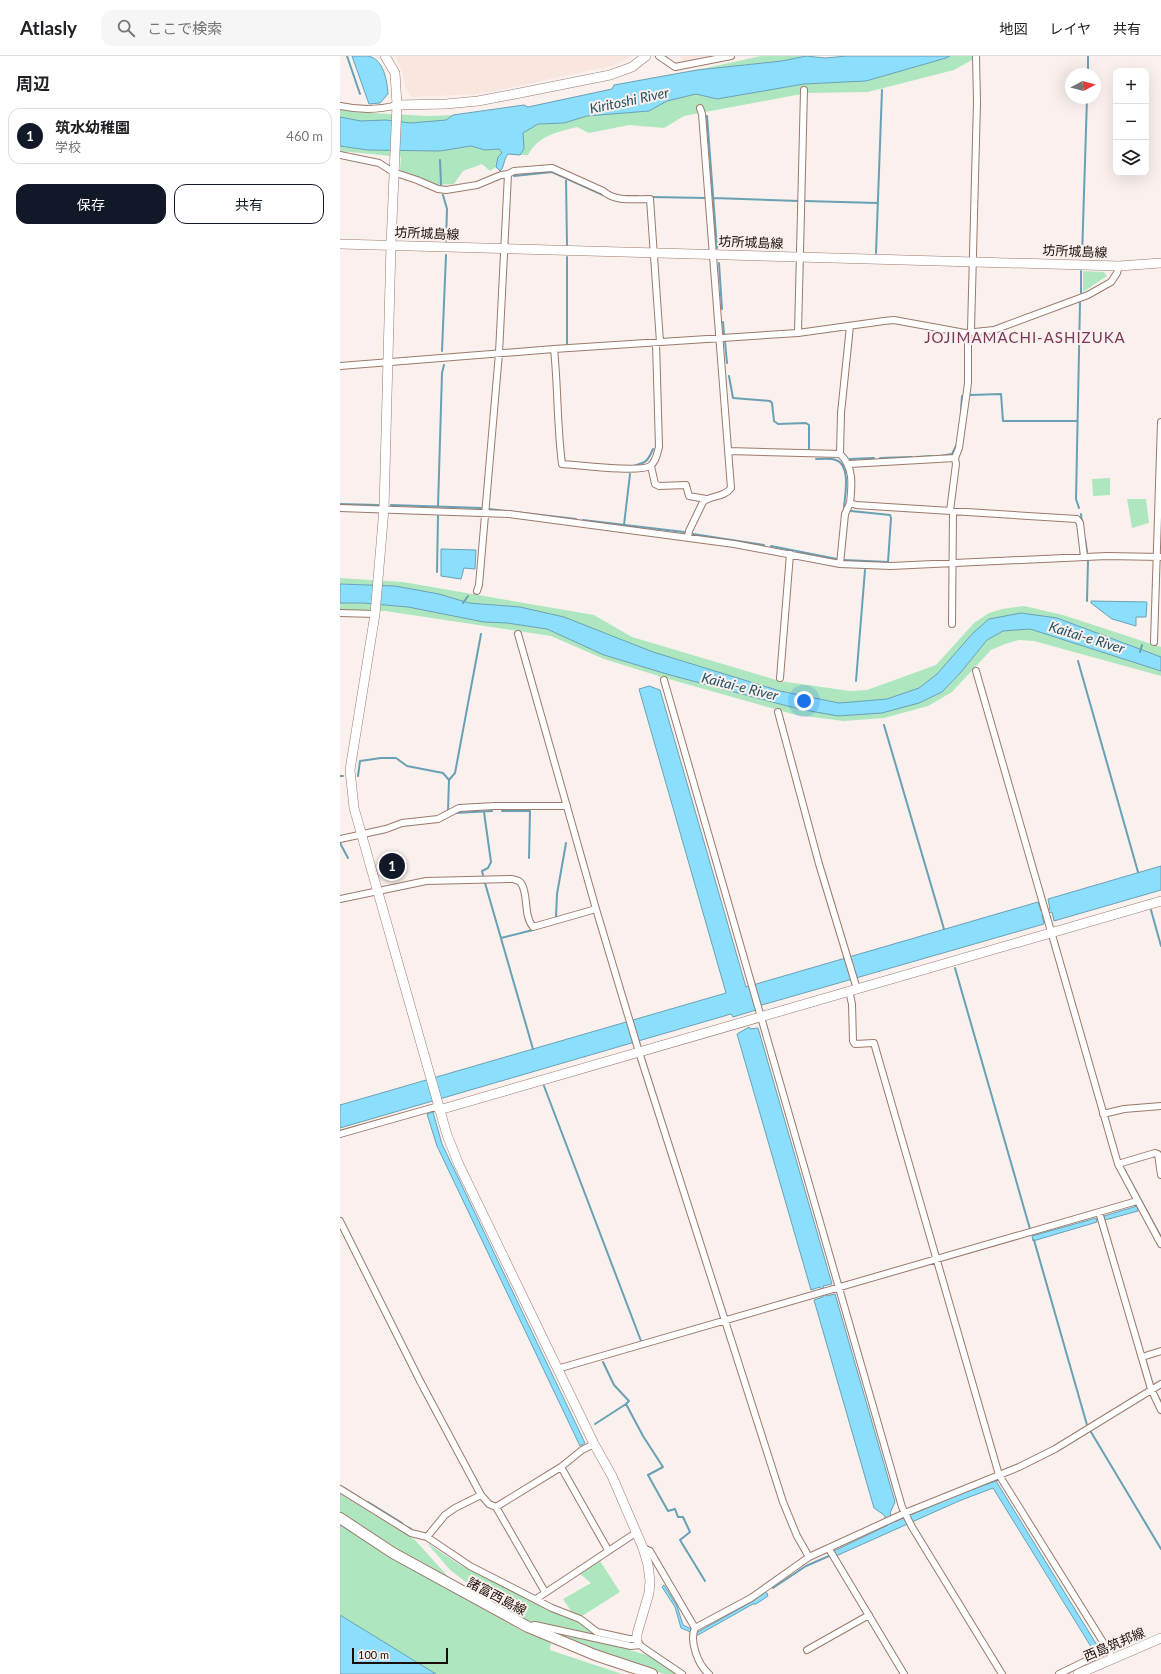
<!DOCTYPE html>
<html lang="ja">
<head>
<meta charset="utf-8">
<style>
	:root { --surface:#fff; --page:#f6f6f6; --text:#202124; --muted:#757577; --line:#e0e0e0; --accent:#111827 }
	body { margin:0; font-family:Lato,"Noto Sans JP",sans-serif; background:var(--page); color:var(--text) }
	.controls { position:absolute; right:12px; top:12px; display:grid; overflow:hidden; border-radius:8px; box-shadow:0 4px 16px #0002 }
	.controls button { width:36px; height:36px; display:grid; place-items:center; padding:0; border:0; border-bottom:1px solid var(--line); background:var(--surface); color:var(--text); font:20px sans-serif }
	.compass { position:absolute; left:725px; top:12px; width:36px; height:36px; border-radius:50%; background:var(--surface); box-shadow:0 4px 16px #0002; rotate:83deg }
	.scale { position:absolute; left:12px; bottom:10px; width:96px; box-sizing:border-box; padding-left:4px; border:2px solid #1a0d08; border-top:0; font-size:11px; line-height:14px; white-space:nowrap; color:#1a0d08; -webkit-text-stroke:3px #faf1ee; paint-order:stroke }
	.you { position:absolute; left:464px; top:645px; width:14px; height:14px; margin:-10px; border:3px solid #fff; border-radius:50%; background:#1a73e8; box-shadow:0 0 0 6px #1a73e833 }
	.badge { display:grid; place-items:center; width:26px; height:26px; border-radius:50%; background:var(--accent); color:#fff; font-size:13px; font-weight:700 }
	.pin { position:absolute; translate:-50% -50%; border:2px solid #fff; box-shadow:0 1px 4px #0006 }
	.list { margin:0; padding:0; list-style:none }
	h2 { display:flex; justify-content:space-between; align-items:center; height:52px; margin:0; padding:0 16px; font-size:17px }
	h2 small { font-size:13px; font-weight:400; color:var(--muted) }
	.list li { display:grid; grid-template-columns:26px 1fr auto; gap:12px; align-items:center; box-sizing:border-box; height:56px; margin:0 8px 8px; padding:0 8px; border:1px solid var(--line); border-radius:12px }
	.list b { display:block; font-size:15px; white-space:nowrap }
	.list p { margin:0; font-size:13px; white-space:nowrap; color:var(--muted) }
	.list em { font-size:13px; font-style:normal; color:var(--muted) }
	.actions { display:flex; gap:8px; padding:12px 16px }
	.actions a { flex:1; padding:9px 0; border:1px solid var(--accent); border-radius:12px; text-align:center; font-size:14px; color:var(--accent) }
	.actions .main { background:var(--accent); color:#fff }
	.icon { flex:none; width:22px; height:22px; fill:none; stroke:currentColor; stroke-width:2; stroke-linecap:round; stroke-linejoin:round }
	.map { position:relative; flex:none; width:821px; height:1618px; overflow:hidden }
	header { display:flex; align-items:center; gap:24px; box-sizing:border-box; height:56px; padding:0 20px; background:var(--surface); border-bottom:1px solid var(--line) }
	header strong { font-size:19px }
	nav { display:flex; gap:22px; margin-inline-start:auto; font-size:14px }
	.search { width:280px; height:36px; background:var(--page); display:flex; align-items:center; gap:10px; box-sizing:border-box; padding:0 14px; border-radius:12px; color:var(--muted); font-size:15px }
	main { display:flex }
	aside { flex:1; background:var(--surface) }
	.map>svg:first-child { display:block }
	.built { fill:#f9e6de }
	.green { fill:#aee7bf }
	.water { fill:#8bdffd; stroke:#69a0b4 }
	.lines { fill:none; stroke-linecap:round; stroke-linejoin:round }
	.stream { stroke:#69a0b4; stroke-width:2 }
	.street-casing { stroke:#9c796b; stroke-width:8 }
	.secondary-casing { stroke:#9c796b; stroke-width:10 }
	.primary-casing { stroke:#9c796b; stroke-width:12 }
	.street { stroke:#fff; stroke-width:6 }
	.secondary { stroke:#fff; stroke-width:9 }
	.primary { stroke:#fff; stroke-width:10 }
	.labels { text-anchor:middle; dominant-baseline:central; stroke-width:4; stroke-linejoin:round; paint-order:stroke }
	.street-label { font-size:13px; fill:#1a0d08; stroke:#faf1ee }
	.water-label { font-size:14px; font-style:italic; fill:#235263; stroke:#faf1ee }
	.quarter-label { font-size:15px; letter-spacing:1px; fill:#7b3858; stroke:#faf1ee }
</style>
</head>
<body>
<header>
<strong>Atlasly</strong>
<div class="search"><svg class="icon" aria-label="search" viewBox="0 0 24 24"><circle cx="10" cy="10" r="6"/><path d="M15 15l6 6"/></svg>ここで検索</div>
<nav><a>地図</a><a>レイヤ</a><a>共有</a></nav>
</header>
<main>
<aside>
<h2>周辺<small></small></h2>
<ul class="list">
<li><span class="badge">1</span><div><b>筑水幼稚園</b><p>学校</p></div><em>460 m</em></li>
</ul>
<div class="actions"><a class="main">保存</a><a>共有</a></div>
</aside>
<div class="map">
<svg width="821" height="1618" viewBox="0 0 821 1618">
	<rect width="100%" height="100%" fill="#faf1ee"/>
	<path class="built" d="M55,0H291L275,9L141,38L72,41L65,32L63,19Z
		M340,0H371L342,6Z"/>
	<path class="green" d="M421,0H466L442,5L357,14Z
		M610,0H633L632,4L614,14L528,36L467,37L344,60L324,72L289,69L249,77L237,71C217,76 198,80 188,99H180L184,93L183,77L198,68L224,67L247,60L309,55L327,45L356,38L377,43L464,28L526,25L606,2Z
		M0,46L13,56L89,60L113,59L106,64L71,67L46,64L21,65L0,61Z
		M0,90L28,94L100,95L131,90L145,94L159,93L162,97L158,102L156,111L150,115L142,108L123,115L114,128L96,129L60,114L61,101L0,95Z
		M743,215L764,216L767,220L743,236Z
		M770,422V439L753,440L752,423Z
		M787,443H806L809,467L792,472Z
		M0,522L63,526L254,559L292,581L440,625L510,635L527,634L596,609L634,567L649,557L662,553L684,550L723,559L821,591V601L717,562L633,577L597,618L579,632L547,643L499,647L440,635L313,596L224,561L180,551L129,547L99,538L55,530L0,528Z
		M0,547H23L68,551L144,566L167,567L207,573L264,599L330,619L459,653L579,647L602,636L621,616L647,584L663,575L690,573L821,615V620L694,585L679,584L665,588L651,594L612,636L588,650L544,662L504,665L456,659L325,622L264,603L211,580L45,555L0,554Z
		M0,1438L75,1484L113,1526L61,1497L0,1456Z
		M0,1469L52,1502L184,1576L211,1586L210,1594L282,1618H96L0,1559Z
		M87,1487L120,1509L210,1554L242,1568L250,1576L283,1584L183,1564L137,1539L134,1532L110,1514Z
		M260,1505L280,1536L242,1560L233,1558L223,1543L251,1527L239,1517Z
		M203,1575L273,1589L313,1601L336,1618H324L258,1596Z"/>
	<path class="water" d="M12,0C17,0 23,0 28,0C44,3 47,25 48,38L40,47L29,48Z
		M466,0L485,2L507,0H610L606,2L526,25L464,28L377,43L356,38L327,45L309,55L247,60L224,67L198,68L183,77L184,93L180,99L168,98C163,104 165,110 160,115L156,111L158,101L162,97L159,93L145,94L131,90L100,95L28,94L0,90V61L21,65L46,64L71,67L106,64L113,59L184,49L188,51L272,33L274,29L357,14L442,5Z
		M101,493L136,494L135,513L124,512L121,523L101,520Z
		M0,528L55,530L99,538L129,547L180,551L224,561L313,596L440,635L499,647L547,643L579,632L597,618L633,577L649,563L681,557L717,562L821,601V615L690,573L663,575L647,584L621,616L602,636L579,647L542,657L498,660L459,653L330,619L264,599L207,573L167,567L144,566L68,551L23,547H0Z
		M751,545L807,546L806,561H796V570L772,563L751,547Z
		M309,630L320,634L406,931L698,846L701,855L710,853L708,843L821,810V834L714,865L712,856L702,859L704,868L415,951L416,954L393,961L391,958L0,1072V1049L386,937L299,633Z
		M409,971L410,973L418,972L492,1228L483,1230L486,1240L495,1238L555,1446L550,1457L554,1466L617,1439L656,1425L763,1599L758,1602L653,1432L619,1445L496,1500L494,1495L548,1469L544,1459L534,1452L474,1244L483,1241L480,1231L471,1234L397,978Z
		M93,1056L102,1088L245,1387L240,1390L97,1090L87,1058Z
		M797,1150L798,1155L765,1164L764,1160Z
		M756,1162L757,1166L693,1185L692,1180Z
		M324,1529L337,1550L343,1569L358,1576L413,1545L425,1536L427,1537L428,1540L416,1548H413L358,1579L341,1572L335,1551L322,1531Z
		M0,1559L96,1618H0Z"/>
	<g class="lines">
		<path class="stream" d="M7,0L20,38
			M748,18V0
			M367,60L377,192
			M100,104L101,129
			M174,120L212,116L263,139
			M226,122L227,189
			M103,139L107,153L106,185
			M283,140H298
			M311,141L365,142
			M374,142L459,145
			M464,145L538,147
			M536,197L542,34
			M227,201V288
			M742,201L747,42
			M379,207L382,253
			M741,237V215
			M383,266L384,278
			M385,286L387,307
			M102,295L106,199
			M389,320L393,342L430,345L432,347L434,365L438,368L466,367L469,369V393
			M630,339L661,338L663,365H737
			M621,354L622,340
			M600,400L612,398L617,388
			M577,401L592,400
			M540,402L572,401
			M476,403C482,403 490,402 496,404C511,409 505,439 504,451
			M510,403L534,402
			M293,410C306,407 308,405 313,393
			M0,448L38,449
			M51,449L141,452
			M98,451L102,317L104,309
			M739,452L736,443L740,247
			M149,453L236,463
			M741,458L742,467
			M243,464L344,476
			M284,469L290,418
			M353,478L424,489
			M745,483L747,496
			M431,490L497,503
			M504,504L548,506L551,462L550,459L511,455
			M97,516L98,460
			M747,545L748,505
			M123,547L128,540
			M800,596L802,589
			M738,605L798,816
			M516,625L525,514
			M544,669L604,873
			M0,720H3
			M18,720L20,705L41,702H56L67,710L103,717L109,724L108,754
			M109,724L115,717L141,578
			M162,755H190L189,802
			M115,757L152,755
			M0,787L8,802
			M143,819L142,815L148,812L151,806L144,756
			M145,827L193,993
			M811,854L821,890
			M216,861L217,838L226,787
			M161,882L193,874
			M615,912L690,1173
			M204,1030L301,1285
			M784,1113L821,1181
			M694,1184L747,1369
			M263,1306L274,1329L289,1345L286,1348
			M817,1339L821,1346
			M255,1368L286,1348L303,1380L323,1411L308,1419L328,1455L335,1453L338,1461H343L350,1476L340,1484L365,1525
			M751,1376L821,1493
			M4,1432L20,1442
			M28,1446L62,1467
			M67,1471L71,1473
			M433,1532L466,1510L489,1500"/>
		<defs>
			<path id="street" d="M319,0L335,11L391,0
				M0,50C19,54 39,54 57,49
				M0,99L39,107L53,116L77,124L98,133L106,134L137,129L161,119L168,118
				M458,277L464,34
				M214,293C218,331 217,370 222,408C238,409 299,417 310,410C316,406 317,398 319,391L316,287
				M0,310L214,293L458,277L544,265L554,264L625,277L654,274L748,239L771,226L777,217L779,210
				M389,395L500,398C514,411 512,429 510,447L516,449L737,463L740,467L744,501
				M500,398L501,357L510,270
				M509,408L615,402
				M311,410L315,428L319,430L346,429L349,440L366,443
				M0,452L169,458L394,488L500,508L551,510L767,500L821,501
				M610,455L616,408L615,402L619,392L628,327V281L631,274L637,46L636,0
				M348,482L349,475L363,446C370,439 384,442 391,432L362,58L360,52
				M500,508L505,458L510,447
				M137,535L139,529L159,297L168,118L174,115L212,112L263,135C275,146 295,143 310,143L320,286
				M0,557L35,558
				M612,568L613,456
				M178,578L256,853L299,996L443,1446L457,1480L469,1501
				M814,586L821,366
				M636,615L778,1108L821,1188
				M440,622L450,498
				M324,624L562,1451L572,1471L662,1618
				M438,656L479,808L517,933
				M0,783L46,773L62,767L98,763L119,752L154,750H227
				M0,843L86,825L172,823C175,824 179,824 181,827C189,839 183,859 193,871L256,853
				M509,935L512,948L513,985L515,988L534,987L659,1419L773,1602
				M763,1058L784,1053L821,1050
				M0,1078L95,1051L99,1054
				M778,1108L815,1097L818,1098L821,1119
				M759,1156L811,1333L821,1354
				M0,1165L80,1325L141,1439L149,1448L156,1451L205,1536
				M802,1301L821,1295
				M217,1313L797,1145
				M221,1411L268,1494
				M0,1433L71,1477L87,1481L130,1510L212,1552L240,1563L257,1576L289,1583H297L300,1589L305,1593L342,1618
				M156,1451L221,1411L242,1394L254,1388
				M87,1481L105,1459L115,1452L141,1439
				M303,1492L310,1495L355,1572
				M489,1493L564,1618
				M196,1543L297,1476
				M191,1570L195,1569L291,1590L300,1589
				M467,1594L529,1559
				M369,1618C358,1609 349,1585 355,1572L411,1542L469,1501L565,1457L679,1411L715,1393L821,1328
				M719,1618L768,1594"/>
			<path id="secondary" d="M45,0L55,17L57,49L51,189L44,453L35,558L10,714L14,752L107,1079L119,1109L254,1388L272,1420L303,1492L308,1509L310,1525L309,1537L297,1578V1583
				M57,49L106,48L138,45L175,38L270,19L292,11L306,0
				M0,188L779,210L821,207
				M99,1054L821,845
				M738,1618L821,1582"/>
			<path id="primary" d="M0,1462L53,1497L188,1571L255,1599L312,1618"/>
		</defs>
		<use href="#street" class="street-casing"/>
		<use href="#secondary" class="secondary-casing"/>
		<use href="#primary" class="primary-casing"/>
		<use href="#street" class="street"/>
		<use href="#secondary" class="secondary"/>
		<use href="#primary" class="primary"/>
	</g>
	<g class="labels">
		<g class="street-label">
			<text transform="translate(87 177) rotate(2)">坊所城島線</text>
			<text transform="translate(411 186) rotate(2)">坊所城島線</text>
			<text transform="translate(735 195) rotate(2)">坊所城島線</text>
			<text transform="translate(157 1540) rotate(28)">諸富西島線</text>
			<text transform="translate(774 1588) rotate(-23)">西島筑邦線</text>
		</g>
		<g class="water-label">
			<text transform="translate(289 44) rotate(-12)">Kiritoshi River</text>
			<text transform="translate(747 581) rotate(17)">Kaitai-e River</text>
			<text transform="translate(400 630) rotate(14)">Kaitai-e River</text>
		</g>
		<g class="quarter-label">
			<text x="685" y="281">JOJIMAMACHI-ASHIZUKA</text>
		</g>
	</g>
</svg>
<div class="controls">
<button>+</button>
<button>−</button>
<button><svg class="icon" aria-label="layers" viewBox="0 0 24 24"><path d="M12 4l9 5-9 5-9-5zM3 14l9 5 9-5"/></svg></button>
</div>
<svg class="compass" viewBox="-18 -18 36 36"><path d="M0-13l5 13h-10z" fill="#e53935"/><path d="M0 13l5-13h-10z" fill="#757577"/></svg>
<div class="scale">100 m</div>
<div class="you"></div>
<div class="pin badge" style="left:52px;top:810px">1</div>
</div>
</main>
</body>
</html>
